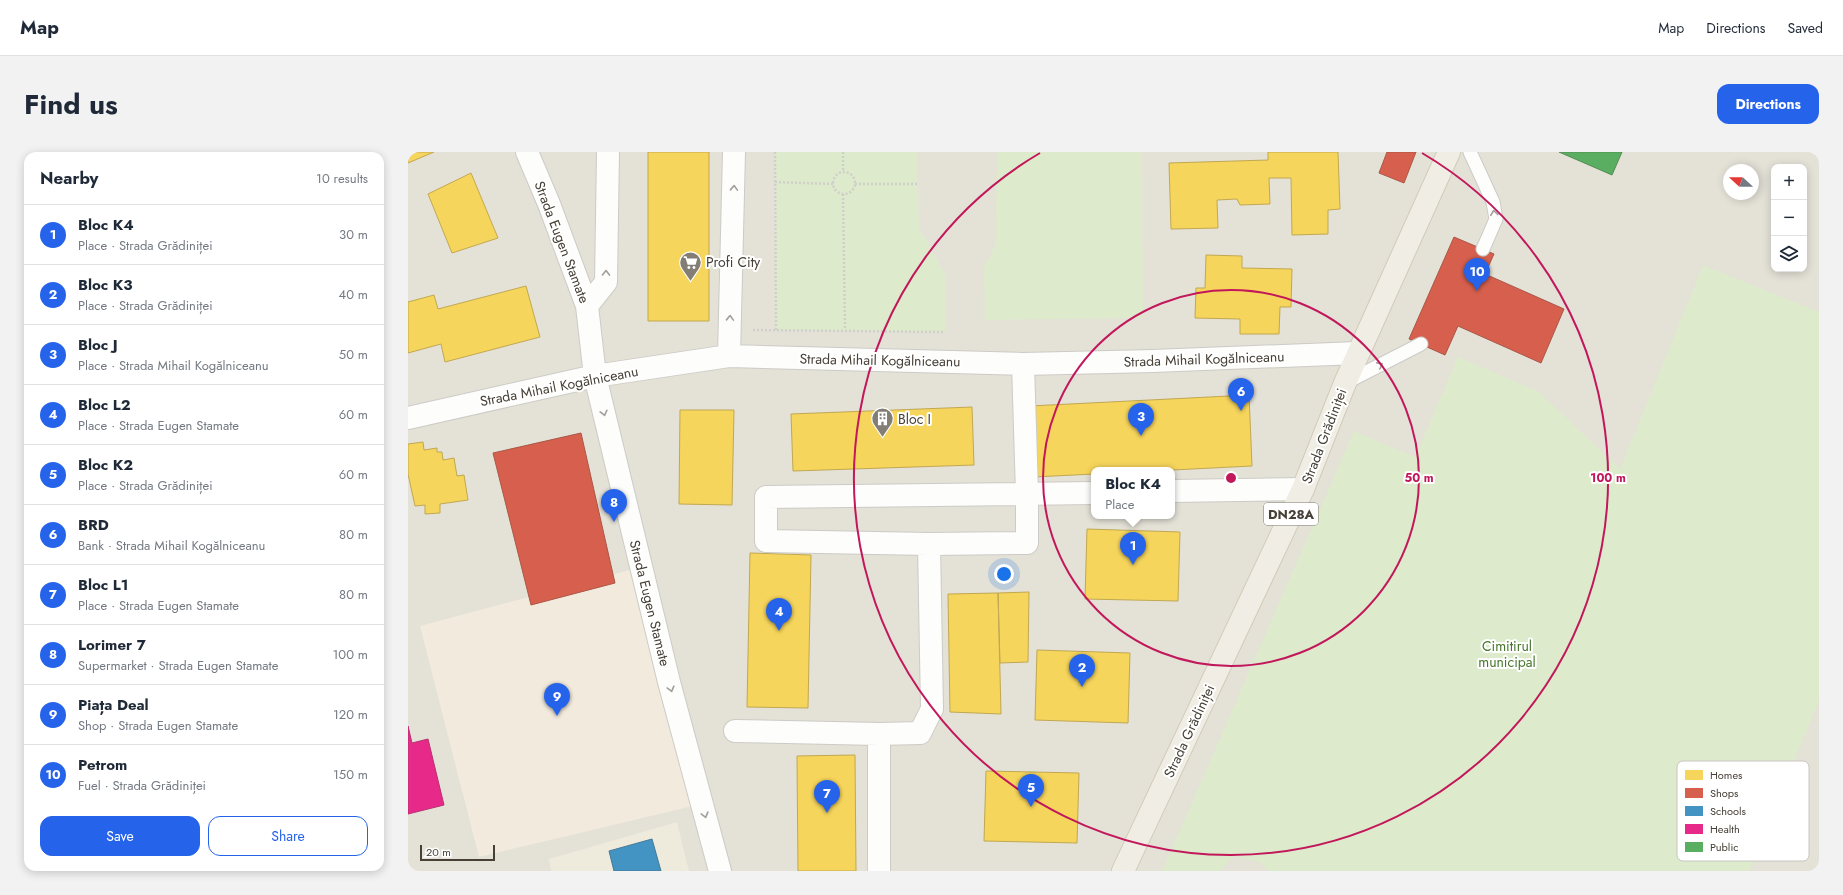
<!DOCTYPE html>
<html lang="en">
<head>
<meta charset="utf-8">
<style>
	:root { --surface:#fff; --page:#f2f2f3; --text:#1f2937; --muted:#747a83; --line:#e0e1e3; --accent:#2563eb }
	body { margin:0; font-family:Jost,sans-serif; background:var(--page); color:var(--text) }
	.controls { position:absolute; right:12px; top:12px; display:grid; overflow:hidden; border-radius:8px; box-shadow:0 2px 10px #0003 }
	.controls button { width:36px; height:36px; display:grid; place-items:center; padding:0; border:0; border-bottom:1px solid var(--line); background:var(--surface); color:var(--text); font:20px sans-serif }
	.compass { position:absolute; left:1315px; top:12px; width:36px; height:36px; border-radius:50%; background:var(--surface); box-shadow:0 2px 10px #0003; rotate:291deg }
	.scale { position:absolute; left:12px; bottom:10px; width:75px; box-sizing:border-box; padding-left:4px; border:2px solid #464036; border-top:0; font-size:11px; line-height:14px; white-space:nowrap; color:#464036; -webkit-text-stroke:3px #fff; paint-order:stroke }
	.you { position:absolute; left:596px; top:422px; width:14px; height:14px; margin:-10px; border:3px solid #fff; border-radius:50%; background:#1a73e8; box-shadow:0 0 0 6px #1a73e833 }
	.badge { display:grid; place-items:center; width:26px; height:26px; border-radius:50%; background:var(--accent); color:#fff; font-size:13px; font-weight:700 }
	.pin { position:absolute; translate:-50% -33px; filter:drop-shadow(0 1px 2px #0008) }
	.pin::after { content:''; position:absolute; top:21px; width:14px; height:12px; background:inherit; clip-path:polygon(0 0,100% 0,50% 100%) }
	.popup { position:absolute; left:683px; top:315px; width:84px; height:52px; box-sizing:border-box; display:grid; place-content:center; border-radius:8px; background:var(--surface); filter:drop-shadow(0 1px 3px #0005); font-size:13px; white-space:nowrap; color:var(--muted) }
	.popup b { font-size:15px; color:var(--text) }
	.popup::after { content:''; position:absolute; left:50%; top:100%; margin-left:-8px; border:8px solid transparent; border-top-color:var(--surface) }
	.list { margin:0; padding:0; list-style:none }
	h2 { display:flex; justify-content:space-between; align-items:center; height:52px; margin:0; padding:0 16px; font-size:17px }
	h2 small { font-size:13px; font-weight:400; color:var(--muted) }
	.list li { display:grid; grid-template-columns:26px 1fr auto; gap:12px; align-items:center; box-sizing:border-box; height:60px; padding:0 16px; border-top:1px solid var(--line) }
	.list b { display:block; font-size:15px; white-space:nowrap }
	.list p { margin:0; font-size:13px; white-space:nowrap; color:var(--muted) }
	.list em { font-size:13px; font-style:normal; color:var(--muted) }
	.actions { display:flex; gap:8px; padding:12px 16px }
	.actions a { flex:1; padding:9px 0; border:1px solid var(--accent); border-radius:12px; text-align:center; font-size:14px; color:var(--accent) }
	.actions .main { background:var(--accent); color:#fff }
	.icon { flex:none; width:22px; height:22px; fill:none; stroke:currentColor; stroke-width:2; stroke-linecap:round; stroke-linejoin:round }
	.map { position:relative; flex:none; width:1411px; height:719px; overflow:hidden; border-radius:12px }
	header { display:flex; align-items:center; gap:24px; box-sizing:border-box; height:56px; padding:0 20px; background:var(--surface); border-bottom:1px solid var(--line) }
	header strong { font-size:19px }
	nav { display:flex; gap:22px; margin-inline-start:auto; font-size:14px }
	.intro { display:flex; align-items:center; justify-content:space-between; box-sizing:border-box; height:96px; padding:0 24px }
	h1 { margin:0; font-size:28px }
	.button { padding:10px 18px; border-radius:12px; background:var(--accent); color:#fff; font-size:14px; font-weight:700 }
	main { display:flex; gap:24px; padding:0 24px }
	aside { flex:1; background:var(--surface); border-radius:12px; box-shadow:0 2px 10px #0003 }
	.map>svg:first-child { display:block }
	.residential { fill:#e4e1d7; fill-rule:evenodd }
	.commercial { fill:#f2ebdd }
	.education { fill:#eeeadc }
	.green { fill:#ddeacb }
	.homes { fill:#f6d55c; stroke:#c1a851 }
	.shops { fill:#d6604d; stroke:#ab5646 }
	.schools { fill:#4393c3; stroke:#447a99 }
	.health { fill:#e7298a; stroke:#b73071 }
	.public { fill:#5aae61; stroke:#548d54 }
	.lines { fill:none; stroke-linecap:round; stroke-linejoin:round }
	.lane-casing { stroke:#cccbc6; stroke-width:15 }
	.street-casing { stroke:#cccbc6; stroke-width:24 }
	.primary-casing { stroke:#d2cbb8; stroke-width:24 }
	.path { stroke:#d0cfca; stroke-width:2.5; stroke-dasharray:2 2; stroke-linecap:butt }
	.lane { stroke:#fdfdfc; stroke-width:13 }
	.street { stroke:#fdfdfc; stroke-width:22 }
	.primary { stroke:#f0ede4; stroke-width:22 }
	.oneway { stroke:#a29e99 }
	.ring { fill:none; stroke:#c2185b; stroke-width:2 }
	.labels { text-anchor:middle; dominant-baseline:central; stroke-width:4; stroke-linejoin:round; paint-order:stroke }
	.shield { fill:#fff; stroke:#7e7972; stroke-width:1 }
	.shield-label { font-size:13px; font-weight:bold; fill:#464036 }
	.street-label { font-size:14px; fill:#464036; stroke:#fff }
	.poi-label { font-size:14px; fill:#464036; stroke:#fff; text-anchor:start }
	.park-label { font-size:14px; fill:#46762b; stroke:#fff }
	.key { fill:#fff; stroke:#c8c6c3; stroke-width:1 }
	.key-label { font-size:11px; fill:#464036 }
	.centre { fill:#c2185b; stroke:#fff; stroke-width:2 }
	.ring-label { font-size:12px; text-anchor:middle; font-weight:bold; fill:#c2185b; stroke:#fff; stroke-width:4; stroke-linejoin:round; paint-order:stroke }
</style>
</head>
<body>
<header>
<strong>Map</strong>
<nav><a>Map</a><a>Directions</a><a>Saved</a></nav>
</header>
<div class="intro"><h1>Find us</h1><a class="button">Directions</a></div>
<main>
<aside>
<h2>Nearby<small>10 results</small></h2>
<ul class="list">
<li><span class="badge">1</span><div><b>Bloc K4</b><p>Place · Strada Grădiniței</p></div><em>30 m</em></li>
<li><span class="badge">2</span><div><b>Bloc K3</b><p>Place · Strada Grădiniței</p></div><em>40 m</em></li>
<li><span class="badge">3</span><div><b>Bloc J</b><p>Place · Strada Mihail Kogălniceanu</p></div><em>50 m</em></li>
<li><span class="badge">4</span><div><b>Bloc L2</b><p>Place · Strada Eugen Stamate</p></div><em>60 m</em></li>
<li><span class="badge">5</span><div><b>Bloc K2</b><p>Place · Strada Grădiniței</p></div><em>60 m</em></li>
<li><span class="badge">6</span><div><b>BRD</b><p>Bank · Strada Mihail Kogălniceanu</p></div><em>80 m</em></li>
<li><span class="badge">7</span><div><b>Bloc L1</b><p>Place · Strada Eugen Stamate</p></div><em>80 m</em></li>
<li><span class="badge">8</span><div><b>Lorimer 7</b><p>Supermarket · Strada Eugen Stamate</p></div><em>100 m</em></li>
<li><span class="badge">9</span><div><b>Piața Deal</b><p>Shop · Strada Eugen Stamate</p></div><em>120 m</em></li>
<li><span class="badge">10</span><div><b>Petrom</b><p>Fuel · Strada Grădiniței</p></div><em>150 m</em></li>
</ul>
<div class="actions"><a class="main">Save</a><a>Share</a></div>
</aside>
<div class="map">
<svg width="1411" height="719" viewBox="0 0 1411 719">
	<rect width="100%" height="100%" fill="#f0efea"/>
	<path class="residential" d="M0,0H1411V719H0ZM1366,15H1396V117H1366ZM1321,18H1345V42H1321ZM686,318H764V364H686Z"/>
	<path class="commercial" d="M225,417L285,654L71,705L12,474Z"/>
	<path class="education" d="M269,670L281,719H143L141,707Z"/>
	<path class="green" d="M367,0H509L511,76L538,124L537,180L368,178Z
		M589,0H734L735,166L577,168L576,116L587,94Z
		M1295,113L1411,160V548L1342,719H860L852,710L825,704L813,719H754L946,279L1007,305L1050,205L1130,239L1212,317Z"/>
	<path class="homes" d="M0,0H26L0,11Z
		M240,0H301V169H240Z
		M860,0H930L932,57L920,58V82L884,83L883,26H861L862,52L832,53L829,47L809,48L810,76L763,77L761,11L860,8Z
		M63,21L90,86L44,101L20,42Z
		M798,103L834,104V116L884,117L883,155H872L871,182H832V167L787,166L788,136H797Z
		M118,134L132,185L37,210L33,192L0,201V150L26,143L30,157Z
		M841,243L844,314L764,318H686V322L625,325L622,254Z
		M564,255L566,313L385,319L383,262Z
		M272,258H326L324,353L271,352Z
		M15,290L16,298L29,296V300H34L35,308L46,306L49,324L56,323L60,348L32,352V361L17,362V353L7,354L0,322V292Z
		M679,377L772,380L770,449L677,447Z
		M342,401L403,403L400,556L339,555Z
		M621,440L620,510L592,511L590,441Z
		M590,441L593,562L542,560L540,442Z
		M629,498L722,501L720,571L627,568Z
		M447,603L448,719H390L389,604Z
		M578,619L671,621L669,691L576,689Z"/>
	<path class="shops" d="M979,0H1008L996,31L971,21Z
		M1046,85L1086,102L1077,122L1156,157L1133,211L1050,174L1037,203L1001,187Z
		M173,281L207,431L123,453L85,301Z"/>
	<path class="schools" d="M244,687L253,719H206L201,699Z"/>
	<path class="health" d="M0,574L4,591L20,587L36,653L0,662Z"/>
	<path class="public" d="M1151,0H1214L1204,23Z"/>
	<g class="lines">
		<defs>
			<path id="lane" d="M1062,0L1085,50L1088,67L1075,97
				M937,231L1013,192"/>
			<path id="street" d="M119,0L141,52L179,154L187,224L261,530L312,719
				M179,154L198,130L200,0
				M321,204L326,0
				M0,266L187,224L321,204L615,212L745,209L950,201
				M764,339L895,337
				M521,392L358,389V345L686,341
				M327,579L471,582
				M471,719V582L512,581L524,557L521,392L619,391V342L615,212"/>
			<path id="primary" d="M715,719L895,337L937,231L1041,0"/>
		</defs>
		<use href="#lane" class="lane-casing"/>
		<use href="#street" class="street-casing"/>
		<use href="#primary" class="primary-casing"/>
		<path class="path" d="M367,0L368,178
			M435,0V20
			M425 31a11 11 0 1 1 22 0a11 11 0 1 1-22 0Z
			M367,30L426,32
			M447,32H509
			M435,42L437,178
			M345,178L537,180"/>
		<use href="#lane" class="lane"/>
		<use href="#street" class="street"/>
		<use href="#primary" class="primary"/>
	</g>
	<defs><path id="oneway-chevron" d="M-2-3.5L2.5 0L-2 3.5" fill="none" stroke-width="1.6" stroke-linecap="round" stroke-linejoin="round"/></defs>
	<g class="oneway">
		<use href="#oneway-chevron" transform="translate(326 36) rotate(-88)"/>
		<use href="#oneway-chevron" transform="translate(1086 61) rotate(-97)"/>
		<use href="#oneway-chevron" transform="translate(198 121) rotate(-89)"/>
		<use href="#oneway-chevron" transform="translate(322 166) rotate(-88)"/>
		<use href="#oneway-chevron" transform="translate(972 213) rotate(-27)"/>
		<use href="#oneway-chevron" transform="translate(196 261) rotate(76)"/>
		<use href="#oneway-chevron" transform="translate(263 537) rotate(75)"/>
		<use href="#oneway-chevron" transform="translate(297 663) rotate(75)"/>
	</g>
	<g class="ring">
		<circle cx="823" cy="326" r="188"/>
		<path d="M1014 1A377 377 0 1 1 632 1"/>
	</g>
	<defs>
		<symbol id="supermarket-pin" viewBox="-11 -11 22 30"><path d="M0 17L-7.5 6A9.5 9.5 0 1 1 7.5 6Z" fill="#827d75" stroke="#fff"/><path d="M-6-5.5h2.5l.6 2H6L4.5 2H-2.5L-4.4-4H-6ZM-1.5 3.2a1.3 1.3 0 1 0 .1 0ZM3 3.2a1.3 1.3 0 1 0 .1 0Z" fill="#fff"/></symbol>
		<symbol id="building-pin" viewBox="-11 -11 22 30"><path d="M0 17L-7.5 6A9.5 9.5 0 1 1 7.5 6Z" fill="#827d75" stroke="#fff"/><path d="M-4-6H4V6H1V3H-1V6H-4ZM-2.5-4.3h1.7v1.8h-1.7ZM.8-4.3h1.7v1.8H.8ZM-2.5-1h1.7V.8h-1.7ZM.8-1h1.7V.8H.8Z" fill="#fff"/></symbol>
	</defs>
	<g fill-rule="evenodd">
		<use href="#supermarket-pin" x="270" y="98" width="25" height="34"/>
		<use href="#building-pin" x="462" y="254" width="25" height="34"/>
	</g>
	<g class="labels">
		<rect class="shield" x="856" y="351" width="54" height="22" rx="3"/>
		<g class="shield-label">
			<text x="883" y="362">DN28A</text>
		</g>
		<g class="street-label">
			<text transform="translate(154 90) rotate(69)">Strada Eugen Stamate</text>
			<text transform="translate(796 207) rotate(-2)">Strada Mihail Kogălniceanu</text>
			<text transform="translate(472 208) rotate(1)">Strada Mihail Kogălniceanu</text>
			<text transform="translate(151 234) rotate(-11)">Strada Mihail Kogălniceanu</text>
			<text transform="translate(916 284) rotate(-69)">Strada Grădiniței</text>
			<text transform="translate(242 451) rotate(76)">Strada Eugen Stamate</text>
			<text transform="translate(781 579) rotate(-65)">Strada Grădiniței</text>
		</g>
		<g class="poi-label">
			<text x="298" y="110">Profi City</text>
			<text x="490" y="267">Bloc I</text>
		</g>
		<g class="park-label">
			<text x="1099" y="494">Cimitirul<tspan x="1099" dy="16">municipal</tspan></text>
		</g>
	</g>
	<rect x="1269" y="609" width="132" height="100" rx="6" class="key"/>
	<rect x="1277" y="618" width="18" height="10" fill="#f6d55c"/>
	<rect x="1277" y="636" width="18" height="10" fill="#d6604d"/>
	<rect x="1277" y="654" width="18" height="10" fill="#4393c3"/>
	<rect x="1277" y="672" width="18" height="10" fill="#e7298a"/>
	<rect x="1277" y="690" width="18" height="10" fill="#5aae61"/>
	<g class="key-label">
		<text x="1302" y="627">Homes</text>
		<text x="1302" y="645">Shops</text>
		<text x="1302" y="663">Schools</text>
		<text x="1302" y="681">Health</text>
		<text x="1302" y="699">Public</text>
	</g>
	<circle cx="823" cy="326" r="6" class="centre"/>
	<g class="ring-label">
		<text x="1011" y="330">50 m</text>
		<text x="1200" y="330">100 m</text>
	</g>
</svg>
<div class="controls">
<button>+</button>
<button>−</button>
<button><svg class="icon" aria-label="layers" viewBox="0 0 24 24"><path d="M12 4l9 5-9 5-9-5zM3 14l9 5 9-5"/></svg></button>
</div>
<svg class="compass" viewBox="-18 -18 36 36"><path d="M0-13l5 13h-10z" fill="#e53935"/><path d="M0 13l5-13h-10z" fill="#747a83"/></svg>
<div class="scale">20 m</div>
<div class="you"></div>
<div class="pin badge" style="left:725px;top:413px">1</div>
<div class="popup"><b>Bloc K4</b>Place</div>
<div class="pin badge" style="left:674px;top:535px">2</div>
<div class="pin badge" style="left:733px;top:284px">3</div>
<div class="pin badge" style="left:371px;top:479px">4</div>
<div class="pin badge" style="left:623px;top:655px">5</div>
<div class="pin badge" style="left:833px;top:259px">6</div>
<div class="pin badge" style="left:419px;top:661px">7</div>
<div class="pin badge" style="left:206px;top:370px">8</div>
<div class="pin badge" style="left:149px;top:564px">9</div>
<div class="pin badge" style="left:1069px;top:139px">10</div>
</div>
</main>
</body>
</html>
